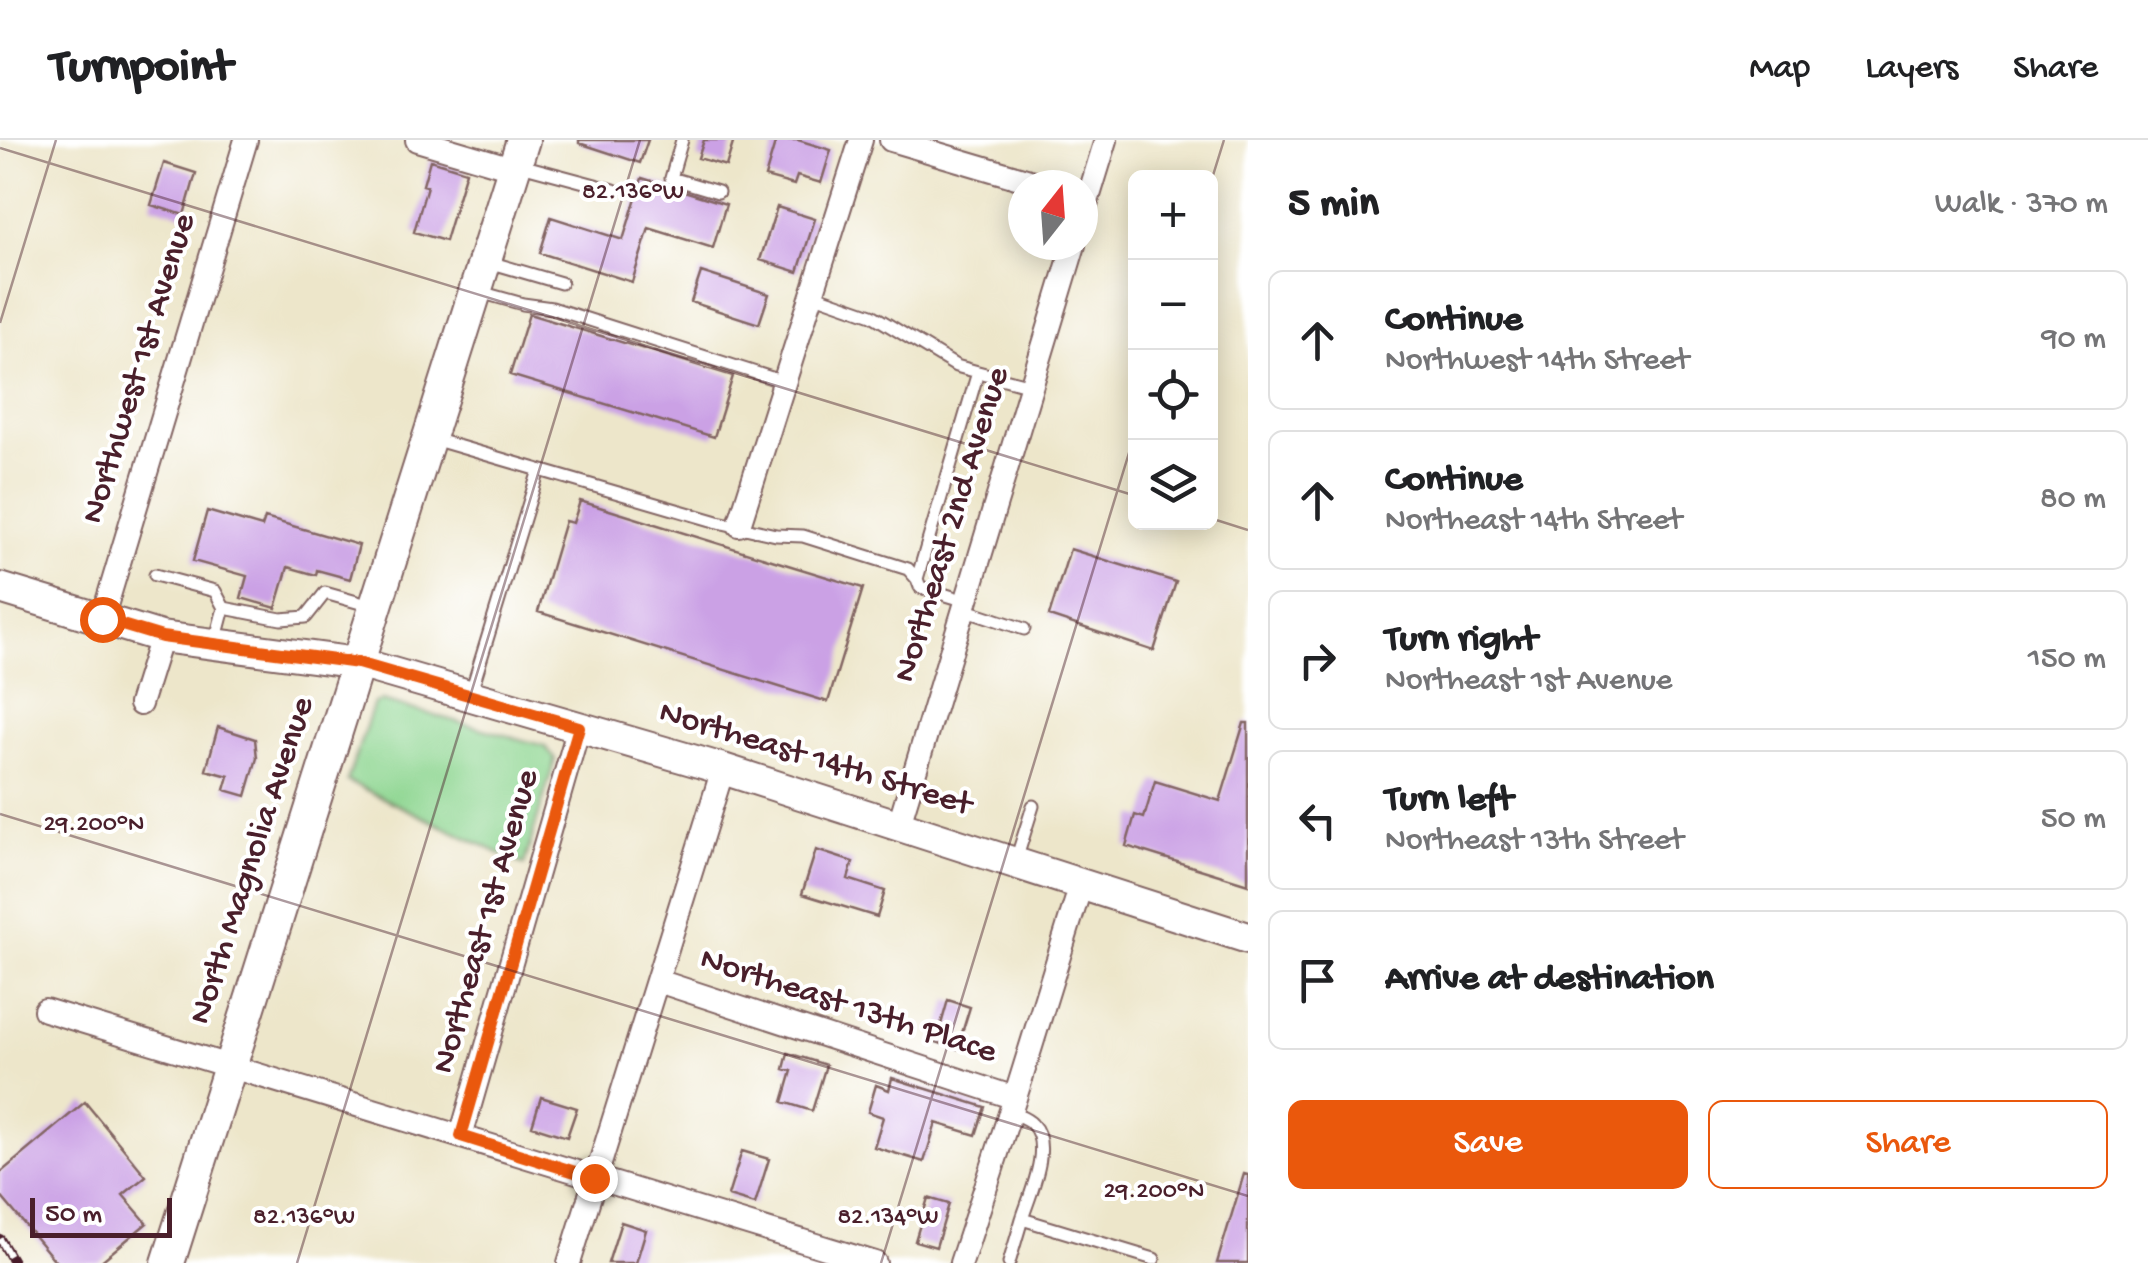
<!DOCTYPE html>
<html lang="en">
<head>
<meta charset="utf-8">
<style>
	:root { --surface:#fff; --page:#f6f6f6; --text:#202124; --muted:#757577; --line:#e0e0e0; --accent:#ea580c }
	body { margin:0; font-family:"Gochi Hand",sans-serif; background:var(--page); color:var(--text) }
	.controls { position:absolute; right:30px; top:30px; display:grid; overflow:hidden; border-radius:15px; box-shadow:0 5px 25px #0003 }
	.controls button { width:90px; height:90px; display:grid; place-items:center; padding:0; border:0; border-bottom:2px solid var(--line); background:var(--surface); color:var(--text); font:50px sans-serif }
	.compass { position:absolute; left:1008px; top:30px; width:90px; height:90px; border-radius:50%; background:var(--surface); box-shadow:0 5px 25px #0003; rotate:17deg }
	.scale { position:absolute; left:30px; bottom:25px; width:142px; box-sizing:border-box; padding-left:10px; border:5px solid #4a1f2b; border-top:0; font-size:28px; line-height:35px; white-space:nowrap; color:#4a1f2b; -webkit-text-stroke:8px #fff; paint-order:stroke }
	.stop { position:absolute; width:30px; height:30px; margin:-22px; border:8px solid #ea580c; border-radius:50%; background:#fff }
	.stop.end { background:#ea580c; border-color:#fff; box-shadow:0 2px 10px #0008 }
	.list { margin:0; padding:0; list-style:none }
	h2 { display:flex; justify-content:space-between; align-items:center; height:130px; margin:0; padding:0 40px; font-size:42px }
	h2 small { font-size:32px; font-weight:400; color:var(--muted) }
	.list li { display:grid; grid-template-columns:65px 1fr auto; gap:30px; align-items:center; box-sizing:border-box; height:140px; margin:0 20px 20px; padding:0 20px; border:2px solid var(--line); border-radius:15px }
	.list b { display:block; font-size:38px; white-space:nowrap }
	.list p { margin:0; font-size:32px; white-space:nowrap; color:var(--muted) }
	.list em { font-size:32px; font-style:normal; color:var(--muted) }
	.actions { display:flex; gap:20px; padding:30px 40px }
	.actions a { flex:1; padding:22px 0; border:2px solid var(--accent); border-radius:15px; text-align:center; font-size:35px; color:var(--accent) }
	.actions .main { background:var(--accent); color:#fff }
	.icon { flex:none; width:55px; height:55px; fill:none; stroke:currentColor; stroke-width:2; stroke-linecap:round; stroke-linejoin:round }
	.map { position:relative; flex:none; width:1248px; height:1123px; overflow:hidden }
	header { display:flex; align-items:center; gap:60px; box-sizing:border-box; height:140px; padding:0 50px; background:var(--surface); border-bottom:2px solid var(--line) }
	header strong { font-size:48px }
	nav { display:flex; gap:55px; margin-inline-start:auto; font-size:35px }
	main { display:flex }
	aside { flex:1; background:var(--surface) }
	.map>svg:first-child { display:block }
	.green { fill:#8ed691; stroke:#6c7a5e; stroke-width:2.5 }
	.building { fill:#cba1e5 }
	.lines { fill:none; stroke-linecap:round; stroke-linejoin:round }
	.service-casing { stroke:#836563; stroke-width:15 }
	.minor-casing { stroke:#836563; stroke-width:26 }
	.tertiary-casing { stroke:#836563; stroke-width:34 }
	.secondary-casing { stroke:#836563; stroke-width:36 }
	.service { stroke:#fff; stroke-width:11 }
	.minor { stroke:#fff; stroke-width:22 }
	.tertiary { stroke:#fff; stroke-width:30 }
	.secondary { stroke:#fff; stroke-width:32 }
	.rail-casing { stroke:#4a1f2b; stroke-width:10 }
	.rail { stroke:#fff; stroke-width:6; stroke-dasharray:19; stroke-linecap:butt }
	.route { stroke:#ea580c; stroke-width:12 }
	.ticks { fill:none; stroke:#4a1f2b; stroke-width:2.5; stroke-opacity:0.45 }
	.labels { text-anchor:middle; dominant-baseline:central; stroke-width:8; stroke-linejoin:round; paint-order:stroke }
	.street-label { font-size:35px; fill:#4a1f2b; stroke:#fff }
	.ticks-label { font-size:25px; text-anchor:middle; fill:#4a1f2b; stroke:#fff; stroke-width:8; stroke-linejoin:round; paint-order:stroke }
</style>
</head>
<body>
<header>
<strong>Turnpoint</strong>
<nav><a>Map</a><a>Layers</a><a>Share</a></nav>
</header>
<main>
<div class="map">
<svg width="1248" height="1123" viewBox="0 0 1248 1123">
	<rect width="100%" height="100%" fill="#fff"/>
	<filter id="ink" filterUnits="userSpaceOnUse"><feTurbulence type="fractalNoise" baseFrequency=".01" numOctaves="2"/><feDisplacementMap in="SourceGraphic" scale="20" xChannelSelector="R" yChannelSelector="G"/><feConvolveMatrix kernelMatrix="1 2 1 2 8 2 1 2 1" color-interpolation-filters="sRGB"/></filter>
	<filter id="wash" filterUnits="userSpaceOnUse"><feTurbulence type="fractalNoise" baseFrequency=".0048" numOctaves="4" result="noise"/><feDisplacementMap in="SourceGraphic" scale="40" xChannelSelector="R" yChannelSelector="G"/><feGaussianBlur stdDeviation="2.25" result="paint"/><feColorMatrix in="noise" values="0 0 0 0 0 0 0 0 0 0 0 0 0 0 0 0 0 1.4 0 .05"/><feComposite in="paint" operator="in"/></filter>
	<g filter="url(#wash)">
		<rect width="100%" height="100%" fill="#ede6ca"/>
		<path class="green" d="M382,561L545,606L555,619L524,725L347,641L374,563Z"/>
		<g id="blocks">
			<path class="building" d="M579,0H648L640,23L579,3Z
				M704,0H734L726,26L698,18Z
				M776,0H798L831,10L821,43L797,36L794,45L765,37Z
				M430,20L466,31L445,101L414,92L427,46L423,45Z
				M164,23L196,33L184,75L151,65Z
				M642,38L726,64L713,108L649,88L632,142L540,113L551,77L623,100Z
				M777,67L815,79L798,132L760,120Z
				M701,132L769,154L759,184L691,162Z
				M529,174L733,236L714,297L510,235Z
				M580,361L863,448L828,562L538,472L565,381L573,383Z
				M207,371L262,387L265,378L359,405L350,439L317,430L316,435L288,427L276,468L241,458L247,436L193,421Z
				M1070,409L1176,442L1154,511L1049,476Z
				M1244,583H1248V744L1126,706L1135,675L1144,678L1155,641L1220,661Z
				M218,587L255,599L257,618L246,656L225,650L229,636L206,630Z
				M816,710L853,722L848,739L885,751L877,777L802,754Z
				M948,860L970,867L957,909L936,902Z
				M788,913L826,925L812,971L783,962L792,931L784,929Z
				M892,938L985,967L976,995L936,983L924,1022L874,1007L883,977L868,972L876,945L889,950Z
				M541,957L577,968L567,997L532,986Z
				M85,962L146,1036L123,1055L147,1083L99,1123H57L0,1055V1033Z
				M742,1011L769,1019L755,1064L728,1056Z
				M1244,1034L1248,1035V1123H1217Z
				M928,1058L949,1064L936,1107L915,1101Z
				M621,1082L646,1090L636,1123H608Z"/>
		</g>
	</g>
	<g filter="url(#ink)">
		<use href="#blocks" fill-opacity="0" stroke="#836563" stroke-width="2.5"/>
		<g class="lines">
			<defs>
				<path id="service" d="M682,0L671,38L718,52
					M517,24L614,50
					M489,122L561,143
					M480,152L523,164L552,168L784,242
					M812,154L872,175L956,226L978,232
					M433,299L718,382L776,395L803,396L908,429L917,439L920,447L966,461
					M155,435L215,451L224,468
					M917,439L978,232L1031,246
					M964,469L1024,489
					M215,502L224,468L281,479L306,477L325,453L371,466
					M470,555L539,330
					M1016,720L1033,666
					M1011,972C1018,976 1027,978 1032,984C1053,1005 1030,1054 1022,1079
					M1009,1123L1022,1079L1154,1119"/>
				<path id="minor" d="M417,0L515,29
					M891,0L1043,45
					M1083,75L1106,0
					M739,385L861,0
					M102,479L246,0
					M140,564L161,497
					M899,684L1074,105
					M658,841L1015,958
					M45,870L875,1123
					M461,996L579,587
					M569,1123L723,629
					M961,1123L1015,958L1081,745"/>
				<path id="tertiary" d="M0,448L161,497L358,523L723,629L1248,798"/>
				<path id="secondary" d="M168,1123L523,0"/>
			</defs>
			<use href="#service" class="service-casing"/>
			<use href="#minor" class="minor-casing"/>
			<use href="#tertiary" class="tertiary-casing"/>
			<use href="#secondary" class="secondary-casing"/>
			<use href="#service" class="service"/>
			<use href="#minor" class="minor"/>
			<use href="#tertiary" class="tertiary"/>
			<use href="#secondary" class="secondary"/>
			<defs>
				<path id="rail" d="M0,1099L14,1123"/>
			</defs>
			<use href="#rail" class="rail-casing"/>
			<use href="#rail" class="rail"/>
		</g>
	</g>
	<g class="lines" filter="url(#ink)">
		<path class="route" d="M102,479L162,497L358,523L579,587L461,996L594,1038"/>
	</g>
	<path class="ticks" d="M0,8L1136,356M1210,45L1224,0M0,183L56,0M1210,378L1248,390M0,674L1248,1056M297,1123L640,0M881,1123L1136,290"/>
	<g class="labels">
		<g class="street-label">
			<text transform="translate(140 229) rotate(-73)">Northwest 1st Avenue</text>
			<text transform="translate(953 385) rotate(-73)">Northeast 2nd Avenue</text>
			<text transform="translate(815 620) rotate(17)">Northeast 14th Street</text>
			<text transform="translate(253 721) rotate(-72)">North Magnolia Avenue</text>
			<text transform="translate(487 782) rotate(-74)">Northeast 1st Avenue</text>
			<text transform="translate(848 867) rotate(18)">Northeast 13th Place</text>
		</g>
	</g>
	<g class="ticks-label">
		<text x="633" y="58">82.136°W</text>
		<text x="94" y="690">29.200°N</text>
		<text x="1154" y="1057">29.200°N</text>
		<text x="304" y="1083">82.136°W</text>
		<text x="888" y="1083">82.134°W</text>
	</g>
</svg>
<div class="controls">
<button>+</button>
<button>−</button>
<button><svg class="icon" aria-label="locate" viewBox="0 0 24 24"><circle cx="12" cy="12" r="6"/><path d="M12 2v4M12 18v4M2 12h4M18 12h4"/></svg></button>
<button><svg class="icon" aria-label="layers" viewBox="0 0 24 24"><path d="M12 4l9 5-9 5-9-5zM3 14l9 5 9-5"/></svg></button>
</div>
<svg class="compass" viewBox="-18 -18 36 36"><path d="M0-13l5 13h-10z" fill="#e53935"/><path d="M0 13l5-13h-10z" fill="#757577"/></svg>
<div class="scale">50 m</div>
<div class="stop" style="left:102px;top:479px"></div>
<div class="stop end" style="left:594px;top:1038px"></div>
</div>
<aside>
<h2>5 min<small>Walk · 370 m</small></h2>
<ul class="list">
<li><svg class="icon" aria-label="ahead" viewBox="0 0 24 24"><path d="M12 20V5M6 11l6-6 6 6"/></svg><div><b>Continue</b><p>Northwest 14th Street</p></div><em>90 m</em></li>
<li><svg class="icon" aria-label="ahead" viewBox="0 0 24 24"><path d="M12 20V5M6 11l6-6 6 6"/></svg><div><b>Continue</b><p>Northeast 14th Street</p></div><em>80 m</em></li>
<li><svg class="icon" aria-label="right" viewBox="0 0 24 24"><path d="M7 20v-9h11M14 6l5 5-5 5"/></svg><div><b>Turn right</b><p>Northeast 1st Avenue</p></div><em>150 m</em></li>
<li><svg class="icon" aria-label="left" viewBox="0 0 24 24"><path d="M17 20v-9H6M10 6l-5 5 5 5"/></svg><div><b>Turn left</b><p>Northeast 13th Street</p></div><em>50 m</em></li>
<li><svg class="icon" aria-label="arrive" viewBox="0 0 24 24"><path d="M6 21V4h12l-3 4 3 4H6"/></svg><div><b>Arrive at destination</b></div></li>
</ul>
<div class="actions"><a class="main">Save</a><a>Share</a></div>
</aside>
</main>
</body>
</html>
